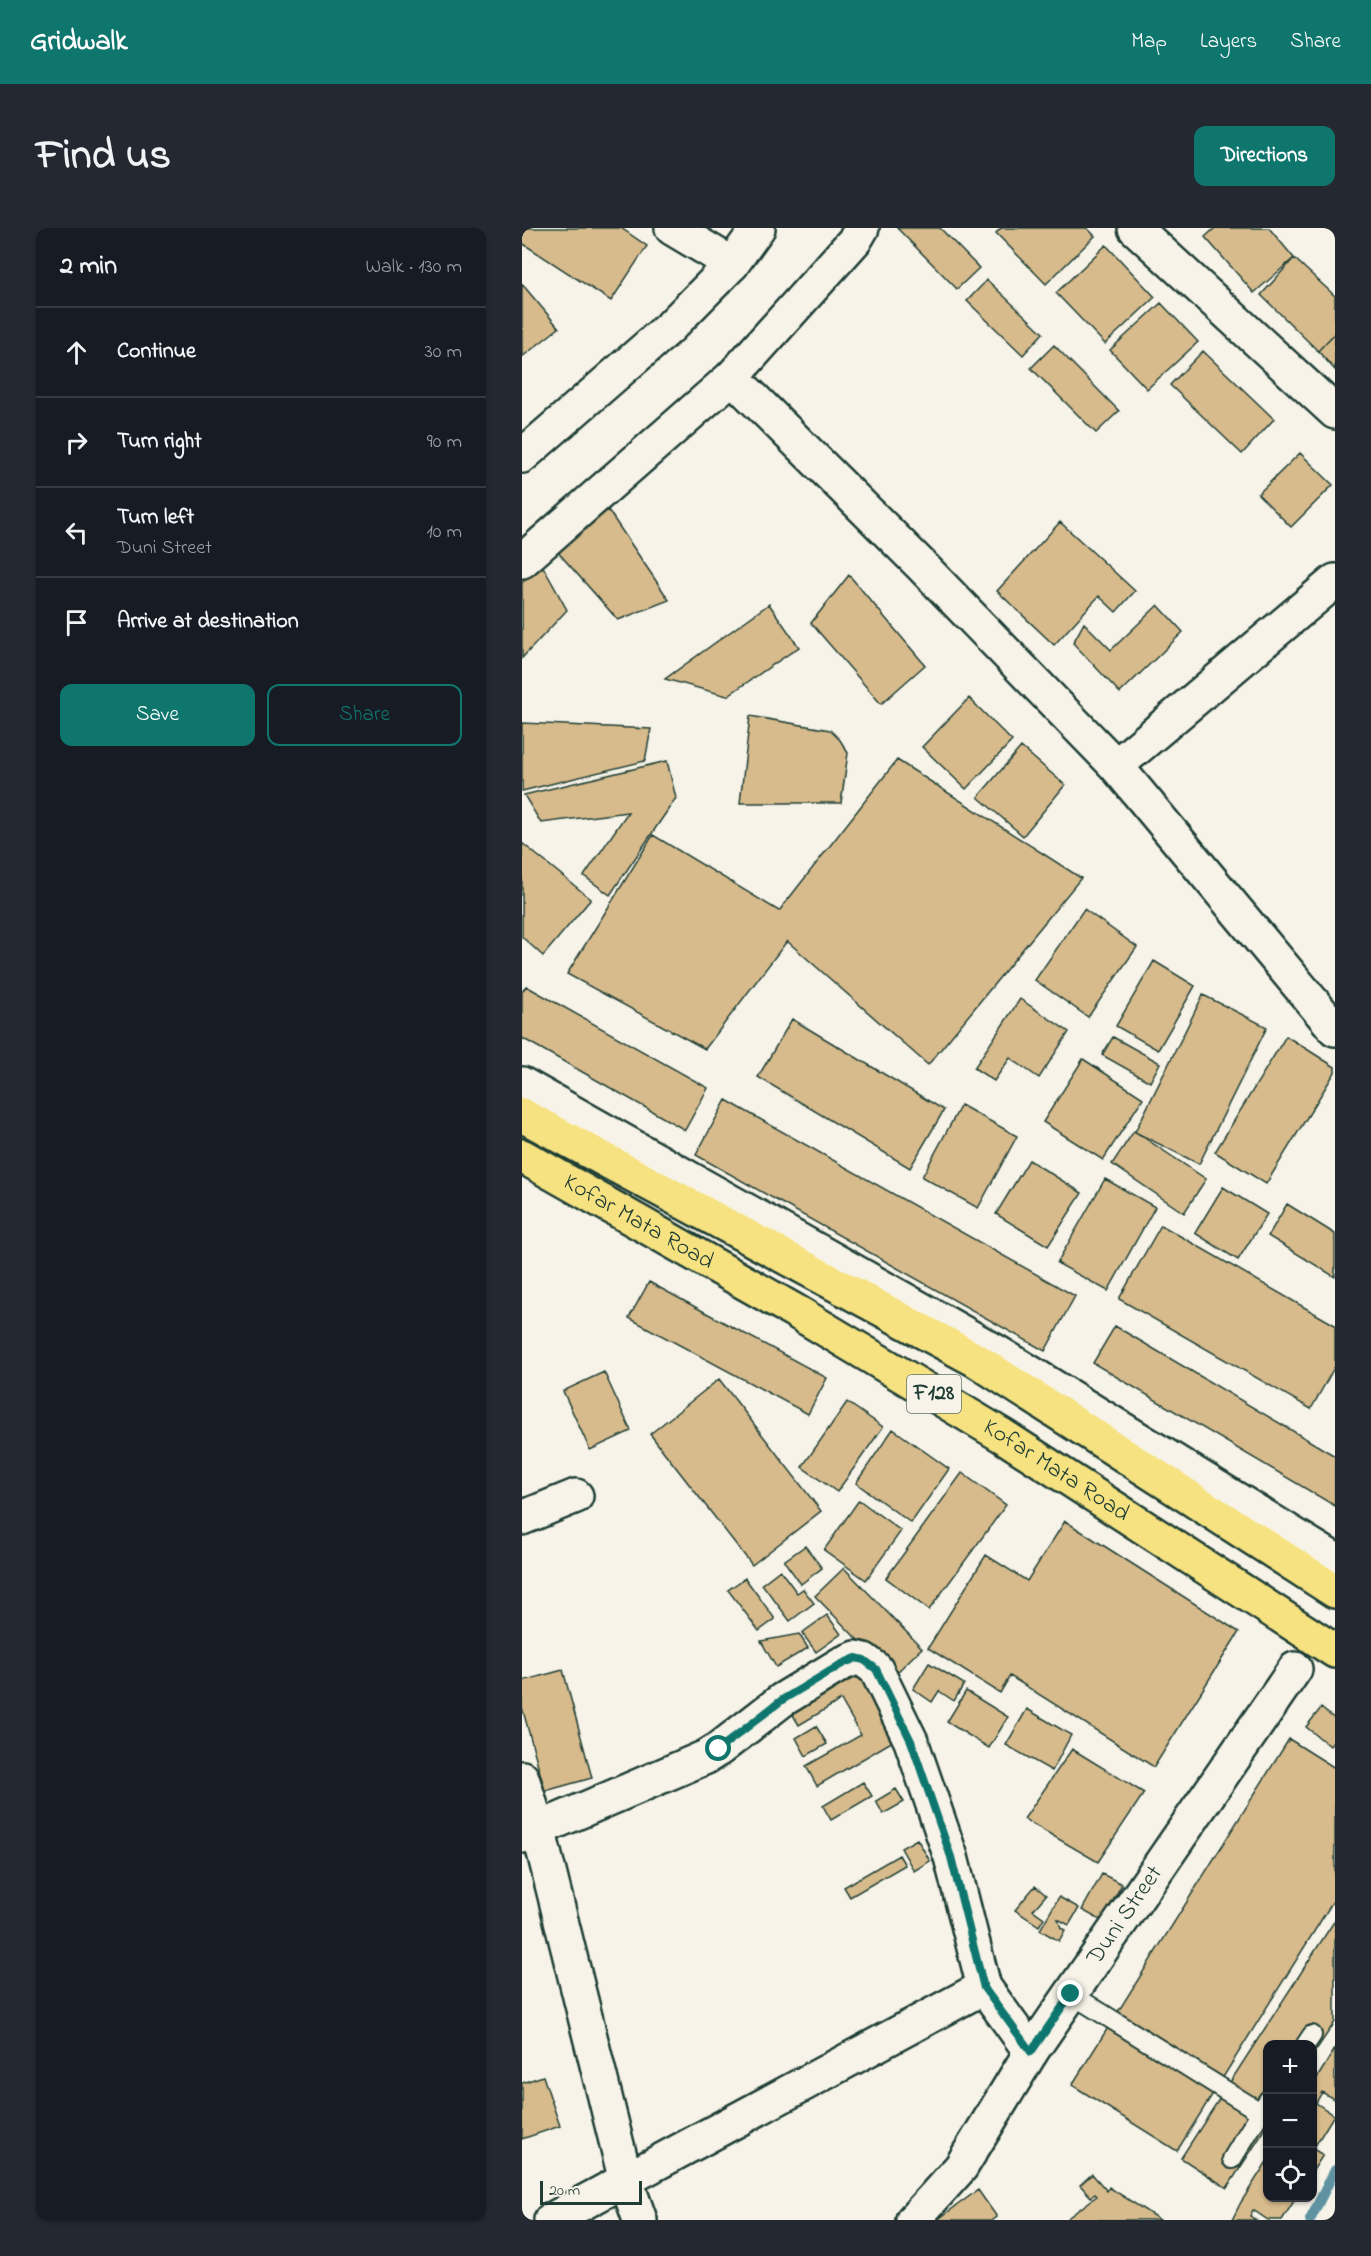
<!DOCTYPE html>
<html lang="en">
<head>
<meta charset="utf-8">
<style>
	:root { --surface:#171b24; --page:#242831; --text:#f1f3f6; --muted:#9ea1a6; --line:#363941; --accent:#0f766e }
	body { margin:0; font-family:"Indie Flower",sans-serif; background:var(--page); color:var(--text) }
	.controls { position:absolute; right:18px; bottom:18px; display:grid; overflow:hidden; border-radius:12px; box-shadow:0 2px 4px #0004 }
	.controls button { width:54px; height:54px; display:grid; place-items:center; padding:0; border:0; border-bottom:2px solid var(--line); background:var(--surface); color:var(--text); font:30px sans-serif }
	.scale { position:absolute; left:18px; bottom:15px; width:102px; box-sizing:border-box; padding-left:6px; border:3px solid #1f3d34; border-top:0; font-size:16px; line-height:21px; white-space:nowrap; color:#1f3d34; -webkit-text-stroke:4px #f7f3e8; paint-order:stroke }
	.stop { position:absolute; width:18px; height:18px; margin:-14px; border:4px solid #0f766e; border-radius:50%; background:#fff }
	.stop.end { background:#0f766e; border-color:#fff; box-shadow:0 2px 6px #0008 }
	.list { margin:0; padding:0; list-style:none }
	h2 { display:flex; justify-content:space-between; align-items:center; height:78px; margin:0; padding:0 24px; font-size:26px }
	h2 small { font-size:20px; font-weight:400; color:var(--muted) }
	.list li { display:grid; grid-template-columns:39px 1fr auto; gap:18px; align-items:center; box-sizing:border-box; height:90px; padding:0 24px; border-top:2px solid var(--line) }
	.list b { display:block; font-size:22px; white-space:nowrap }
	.list p { margin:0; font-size:20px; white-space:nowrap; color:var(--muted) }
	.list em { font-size:20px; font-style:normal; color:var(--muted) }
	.actions { display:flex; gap:12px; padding:18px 24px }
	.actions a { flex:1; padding:14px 0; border:2px solid var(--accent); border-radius:12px; text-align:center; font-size:21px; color:var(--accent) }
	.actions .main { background:var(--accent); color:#fff }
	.icon { flex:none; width:33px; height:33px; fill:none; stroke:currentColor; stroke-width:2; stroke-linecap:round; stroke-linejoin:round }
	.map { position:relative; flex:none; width:813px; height:1992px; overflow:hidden; border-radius:12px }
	header { display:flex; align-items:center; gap:36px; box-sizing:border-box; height:84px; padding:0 30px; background:var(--accent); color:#fff }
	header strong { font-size:28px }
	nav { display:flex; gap:33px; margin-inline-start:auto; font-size:21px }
	.intro { display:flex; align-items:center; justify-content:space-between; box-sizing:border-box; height:144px; padding:0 36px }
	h1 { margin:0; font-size:42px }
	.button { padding:15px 27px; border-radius:12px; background:var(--accent); color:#fff; font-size:21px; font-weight:700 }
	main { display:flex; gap:36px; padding:0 36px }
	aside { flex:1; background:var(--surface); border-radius:12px; box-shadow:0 2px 4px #0004 }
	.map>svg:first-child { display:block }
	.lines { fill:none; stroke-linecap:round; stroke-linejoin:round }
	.stream { stroke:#5e93a1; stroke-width:10 }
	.building { fill:#d7bb8c; stroke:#1f3d34; stroke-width:1.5 }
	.service-casing { stroke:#1f3d34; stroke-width:22 }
	.minor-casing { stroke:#1f3d34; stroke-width:38 }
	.primary-casing { stroke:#1f3d34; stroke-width:38 }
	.service { stroke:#f7f3e8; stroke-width:18 }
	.minor { stroke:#f7f3e8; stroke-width:33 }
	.primary { stroke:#f6e281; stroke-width:33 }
	.route { stroke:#0f766e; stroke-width:8 }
	.labels { text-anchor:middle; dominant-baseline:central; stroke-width:5; stroke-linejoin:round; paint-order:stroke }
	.shield { fill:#f7f3e8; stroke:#60746a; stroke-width:1.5 }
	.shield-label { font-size:22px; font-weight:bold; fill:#1f3d34 }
	.street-label { font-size:24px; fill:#1f3d34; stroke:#f7f3e8 }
</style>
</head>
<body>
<header>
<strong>Gridwalk</strong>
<nav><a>Map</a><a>Layers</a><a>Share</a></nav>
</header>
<div class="intro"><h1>Find us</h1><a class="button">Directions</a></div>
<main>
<aside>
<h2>2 min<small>Walk · 130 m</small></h2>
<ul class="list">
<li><svg class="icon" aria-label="ahead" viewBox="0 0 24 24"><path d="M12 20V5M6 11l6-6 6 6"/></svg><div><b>Continue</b></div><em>30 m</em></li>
<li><svg class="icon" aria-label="right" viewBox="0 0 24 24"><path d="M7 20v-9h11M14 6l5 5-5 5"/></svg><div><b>Turn right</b></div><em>90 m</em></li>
<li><svg class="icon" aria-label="left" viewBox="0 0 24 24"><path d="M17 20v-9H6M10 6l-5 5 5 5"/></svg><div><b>Turn left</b><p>Duni Street</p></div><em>10 m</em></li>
<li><svg class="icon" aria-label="arrive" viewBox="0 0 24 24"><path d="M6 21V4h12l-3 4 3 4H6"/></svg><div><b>Arrive at destination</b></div></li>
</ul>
<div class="actions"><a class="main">Save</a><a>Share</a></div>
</aside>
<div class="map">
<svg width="813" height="1992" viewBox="0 0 813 1992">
	<rect width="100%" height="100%" fill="#f7f3e8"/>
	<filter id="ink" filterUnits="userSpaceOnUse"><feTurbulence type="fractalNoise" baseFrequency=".0167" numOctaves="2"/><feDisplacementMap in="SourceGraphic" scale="12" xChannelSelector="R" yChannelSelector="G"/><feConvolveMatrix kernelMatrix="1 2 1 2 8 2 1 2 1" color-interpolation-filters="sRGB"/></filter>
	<g filter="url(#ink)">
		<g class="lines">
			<path class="stream" d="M788,1992L813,1942"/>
		</g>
		<path class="building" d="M0,0H99L125,18L89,73L0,15Z
			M375,0H418L457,40L435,61Z
			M479,0H565L573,8L524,56L474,5Z
			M693,0H747L772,30L732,65L683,9Z
			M584,17L633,69L583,116L534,65Z
			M772,30L813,68V105L796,123L739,67Z
			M465,52L521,105L501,127L445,73Z
			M0,56L37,100L0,129Z
			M639,75L676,114L625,161L588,122Z
			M813,105V142L796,123Z
			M532,117L597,183L574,205L509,140Z
			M681,123L752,191L720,226L648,157Z
			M778,225L811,257L769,299L736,266Z
			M86,282L147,372L96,392L34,322Z
			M538,294L613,363L594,384L577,368L532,417L475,363Z
			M19,335L45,382L0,430V355Z
			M327,347L403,437L359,476L289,395Z
			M247,376L277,419L205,468L143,451Z
			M636,377L661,404L598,465L551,415L562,395L589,422Z
			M447,470L490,513L444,561L400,519Z
			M228,488L308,502L318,512L326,525L319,575H218Z
			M0,495L129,501L123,533L0,563Z
			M499,519L543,557L501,608L456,569Z
			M375,532L559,650L406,837L265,713L183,821L45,746L131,607L257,683Z
			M145,533L154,570L88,667L62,648L106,584L19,595L2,567Z
			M0,615L69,671L21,728L0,709Z
			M562,681L615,719L566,789L513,752Z
			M632,733L673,758L636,822L594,798Z
			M4,758L186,860L163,902L0,810V764Z
			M681,767L745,799L677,936L613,904Z
			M498,771L547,804L517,850L488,830L472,853L452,840Z
			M270,791L422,882L388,940L236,849Z
			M764,808L813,839V844L744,956L693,924Z
			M591,809L638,835L628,854L580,827Z
			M561,831L621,870L581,932L521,894Z
			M204,872L553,1068L523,1123L174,927Z
			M439,877L495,908L456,980L400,949Z
			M612,903L684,951L662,985L590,936Z
			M507,932L560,965L526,1018L474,986Z
			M583,951L633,979L586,1063L535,1035Z
			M701,959L745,986L716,1032L673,1005Z
			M765,976L813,1006V1049L746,1008Z
			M639,997L813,1097V1138L789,1181L597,1071Z
			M127,1054L305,1150L286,1186L107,1090Z
			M593,1098L813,1228V1278L571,1135Z
			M82,1144L109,1203L68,1222L41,1163Z
			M197,1151L299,1283L230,1337L128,1206Z
			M325,1174L361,1199L315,1264L280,1239Z
			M371,1201L427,1241L389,1295L334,1255Z
			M440,1245L484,1277L407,1382L364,1350Z
			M337,1272L379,1303L344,1352L302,1322Z
			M543,1293L717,1404L632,1539L488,1448L478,1465L406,1420L464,1327L505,1353Z
			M283,1318L300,1340L279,1356L262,1333Z
			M322,1340L400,1420L371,1448L293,1368Z
			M258,1342L275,1365L281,1361L292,1375L268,1393L240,1356Z
			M223,1350L253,1391L237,1403L206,1362Z
			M305,1387L319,1406L294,1424L280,1405Z
			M277,1406L286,1420L254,1439L239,1413Z
			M407,1435L442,1456L432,1473L417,1463L410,1474L391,1461Z
			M335,1436L378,1509L295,1558L284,1538L339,1507L319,1472L277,1497L265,1477Z
			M41,1442L70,1550L23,1563L0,1479V1453Z
			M444,1463L486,1489L467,1520L425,1494Z
			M799,1480L813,1491V1511L808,1518L784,1499Z
			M505,1481L549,1507L530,1543L484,1517Z
			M294,1498L305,1516L284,1528L274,1510Z
			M767,1511L813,1540V1670L655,1923L550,1857Z
			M550,1521L622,1565L576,1634L502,1591Z
			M341,1554L350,1568L309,1592L301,1578Z
			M374,1561L382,1574L361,1586L354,1573Z
			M395,1611L408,1633L392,1643L379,1620Z
			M377,1627L383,1637L328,1669L322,1659Z
			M580,1646L600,1656L580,1693L560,1682Z
			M513,1658L524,1667L511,1682L522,1690L517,1698L493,1682Z
			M537,1669L557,1680L547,1697L536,1691L539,1700L543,1702L537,1713L518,1702Z
			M813,1692V1794L790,1828V1816H746V1897L705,1960L659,1930Z
			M813,1821V1872L800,1864L794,1875L812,1887L791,1921L801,1927L790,1944V1858Z
			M21,1848L38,1898L0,1911V1855Z
			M746,1932V1970H774L760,1992H746L731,1982L728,1988L734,1992H710L719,1974Z
			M570,1946L585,1963L587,1959L638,1992H543L575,1968L573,1966L569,1969L558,1957Z
			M456,1962L475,1989L471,1992H415Z"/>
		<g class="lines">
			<defs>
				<path id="service" d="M549,1766L738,1884
					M784,1816L790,1807
					M710,1931L746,1872"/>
				<g id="minor">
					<path d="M150,0L210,36"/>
					<path d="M613,0L813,184"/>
					<path d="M210,149L399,337L594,538L813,801"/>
					<path d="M0,228L148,99L210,36L236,0"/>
					<path d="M0,333L210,149L333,12L340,0"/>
					<path d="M594,538L813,353"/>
					<path d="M0,856L473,1123L813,1332"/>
					<path d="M0,1290L54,1268"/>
					<path d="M0,1550L16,1600L104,1953L118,1992"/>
					<path d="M0,1608L184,1529L197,1521L260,1472L319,1436L334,1430L342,1432L354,1441L389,1513L429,1629L462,1759L509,1824"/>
					<path d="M29,1992L462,1759"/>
					<path id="s1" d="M391,1992L439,1939L509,1824L773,1441"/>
				</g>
				<g id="primary">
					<path d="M0,887L454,1132L813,1363"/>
					<path id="s2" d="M0,928L273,1083L481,1208L813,1423"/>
				</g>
			</defs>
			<use href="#service" class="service-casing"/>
			<use href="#minor" class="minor-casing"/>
			<use href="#primary" class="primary-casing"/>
			<use href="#service" class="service"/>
			<use href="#minor" class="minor"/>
			<use href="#primary" class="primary"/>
		</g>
	</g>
	<g class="lines" filter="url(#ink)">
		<path class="route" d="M197,1521L260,1472L320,1436L334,1430L342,1432L354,1441L389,1513L429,1629L462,1760L509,1824L549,1766"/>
	</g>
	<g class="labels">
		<rect class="shield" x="385" y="1147" width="54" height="38" rx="4.5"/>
		<g class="shield-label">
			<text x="412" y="1166">F128</text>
		</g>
		<g class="street-label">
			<text stroke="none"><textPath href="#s2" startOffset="134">Kofar Mata Road</textPath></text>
			<text stroke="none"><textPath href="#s2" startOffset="620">Kofar Mata Road</textPath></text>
			<text stroke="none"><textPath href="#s1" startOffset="372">Duni Street</textPath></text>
		</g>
	</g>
</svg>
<div class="controls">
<button>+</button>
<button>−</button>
<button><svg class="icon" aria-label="locate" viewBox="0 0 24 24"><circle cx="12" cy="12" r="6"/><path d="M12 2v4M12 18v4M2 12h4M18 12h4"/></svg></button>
</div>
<div class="scale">20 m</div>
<div class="stop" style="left:197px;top:1521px"></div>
<div class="stop end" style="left:549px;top:1766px"></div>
</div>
</main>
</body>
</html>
